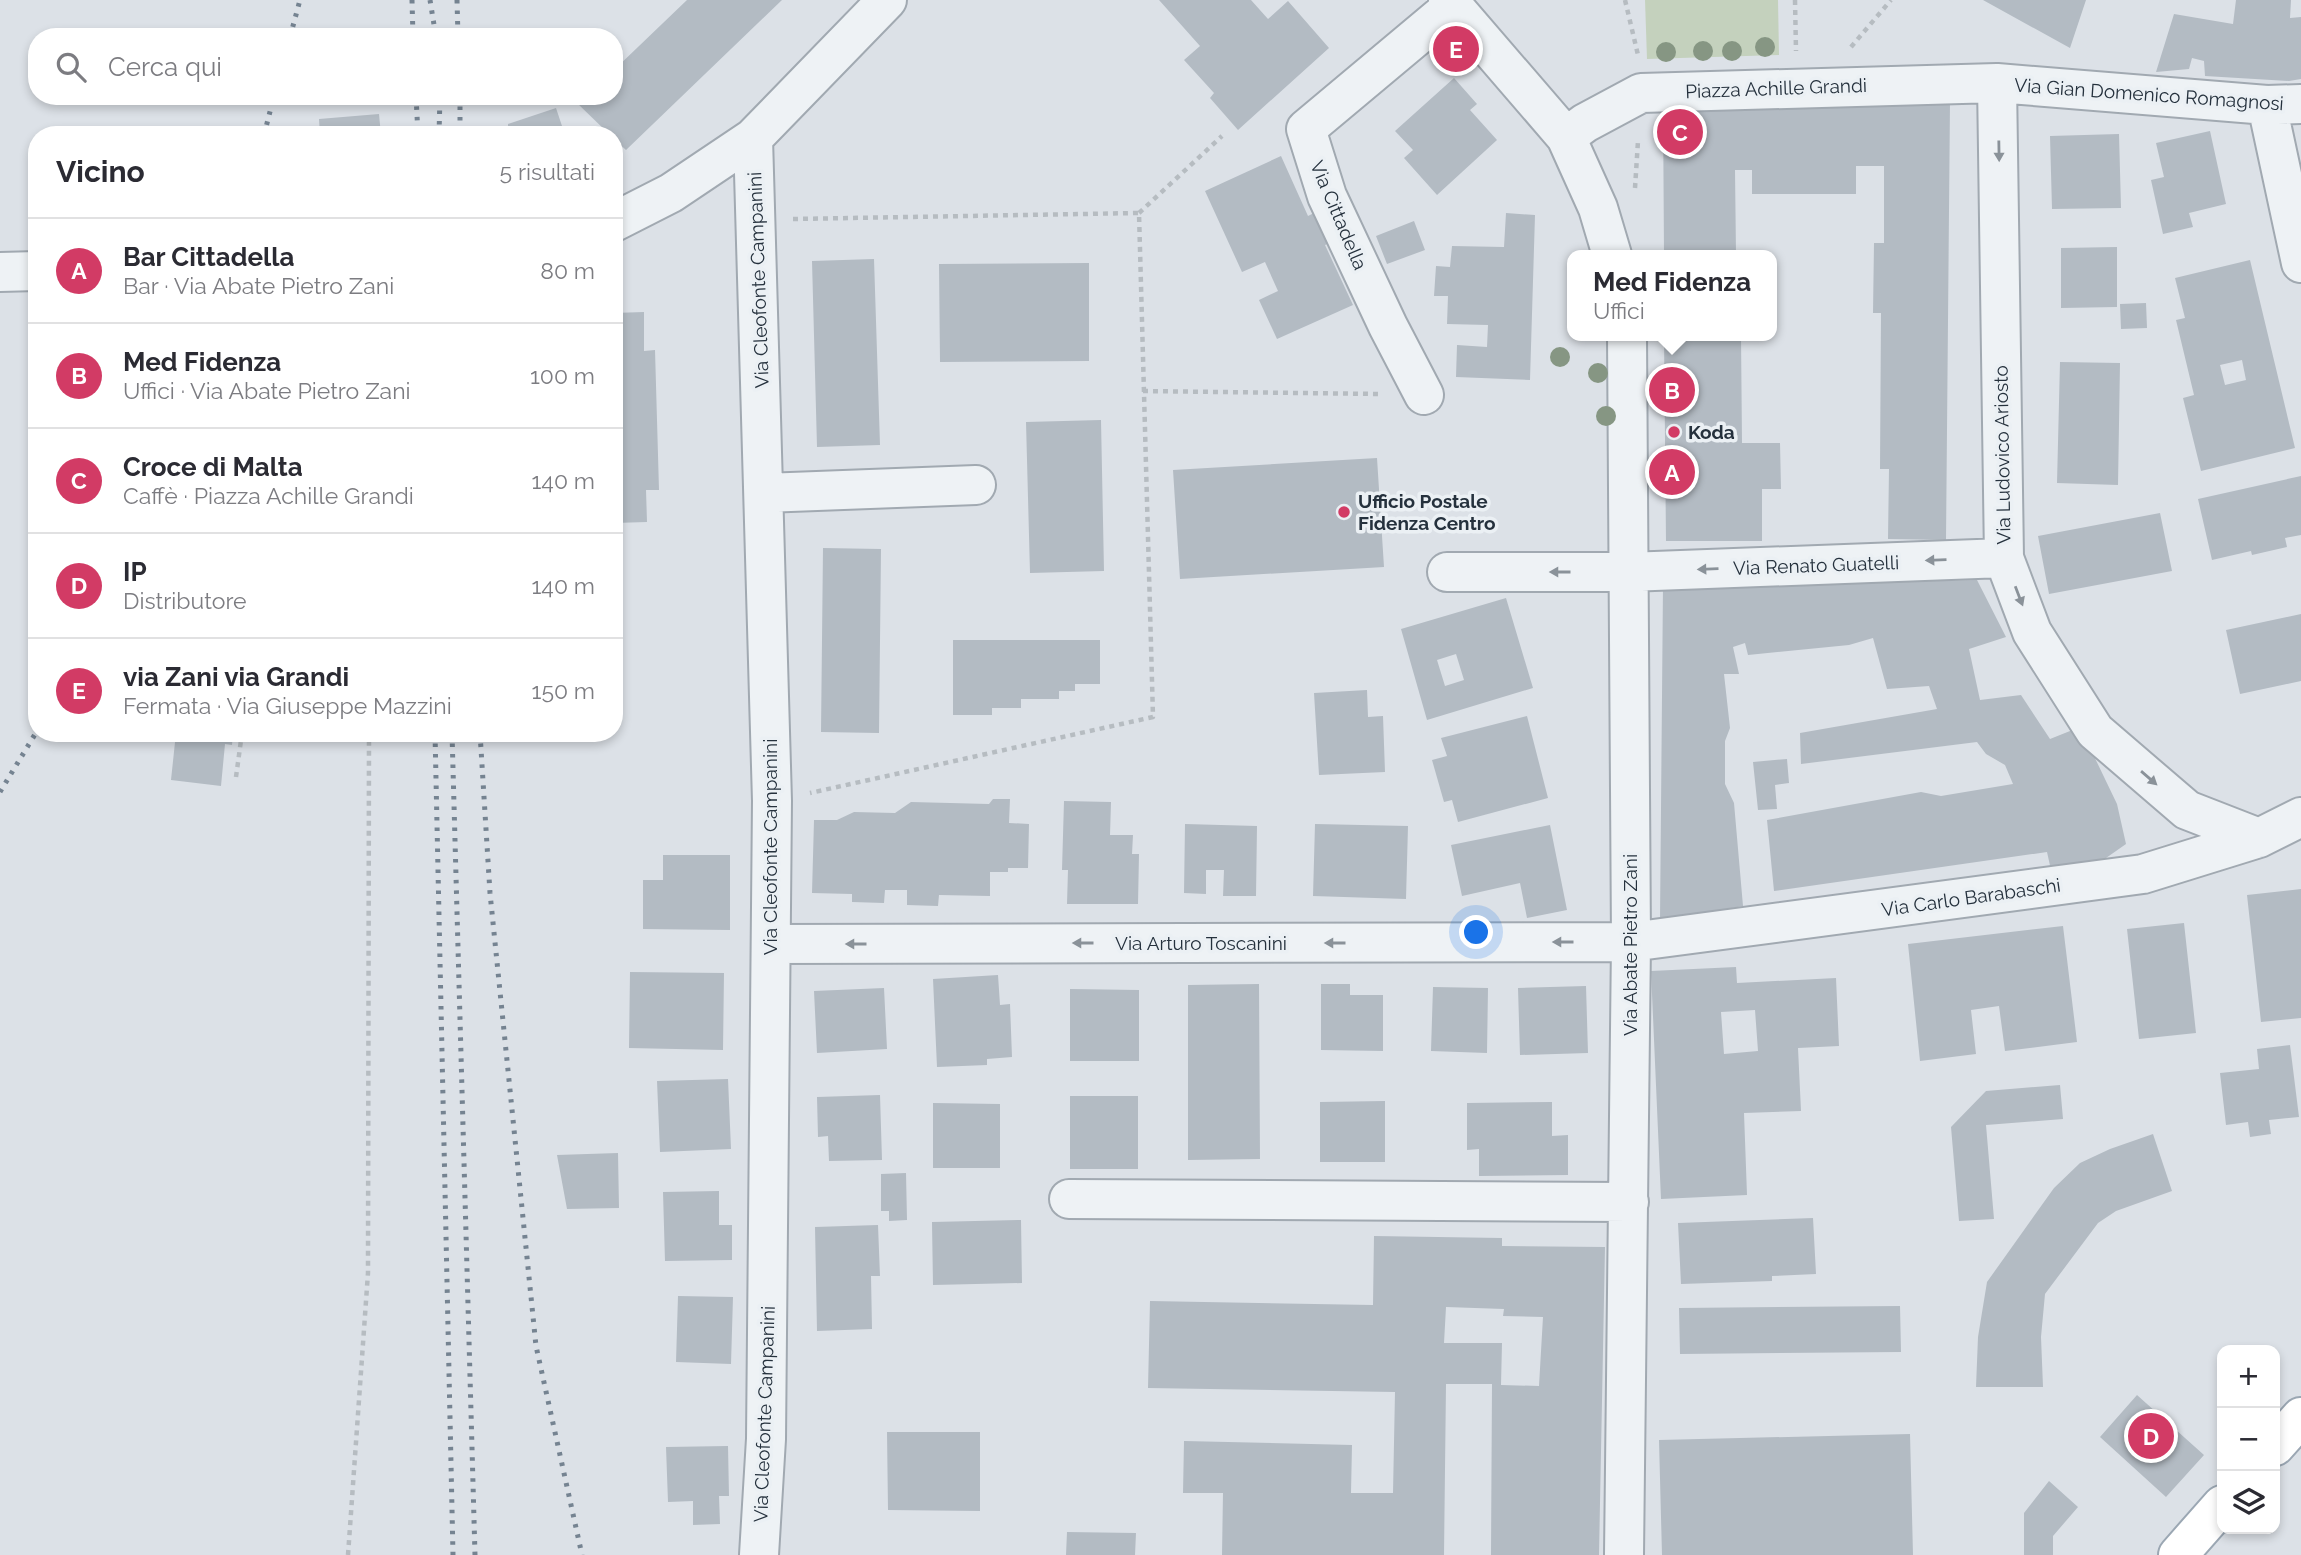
<!DOCTYPE html>
<html lang="it">
<head>
<meta charset="utf-8">
<style>
	:root { --surface:#fff; --page:#f7f7f7; --text:#2b2b33; --muted:#7c7c81; --line:#e1e1e2; --accent:#d23b65 }
	body { margin:0; font-family:Raleway,sans-serif; background:var(--page); color:var(--text) }
	.controls { position:absolute; right:21px; bottom:21px; display:grid; overflow:hidden; border-radius:14px; box-shadow:0 4px 10px #0003 }
	.controls button { width:63px; height:63px; display:grid; place-items:center; padding:0; border:0; border-bottom:2px solid var(--line); background:var(--surface); color:var(--text); font:35px sans-serif }
	.you { position:absolute; left:1477px; top:933px; width:24px; height:24px; margin:-18px; border:5px solid #fff; border-radius:50%; background:#1a73e8; box-shadow:0 0 0 10px #1a73e833 }
	.badge { display:grid; place-items:center; width:46px; height:46px; border-radius:50%; background:var(--accent); color:#fff; font-size:23px; font-weight:700 }
	.pin { position:absolute; translate:-50% -50%; border:4px solid #fff; box-shadow:0 2px 7px #0006 }
	.popup { position:absolute; left:1567px; top:250px; width:210px; height:91px; box-sizing:border-box; display:grid; place-content:center; border-radius:14px; background:var(--surface); filter:drop-shadow(0 2px 5px #0005); font-size:23px; white-space:nowrap; color:var(--muted) }
	.popup b { font-size:26px; color:var(--text) }
	.popup::after { content:''; position:absolute; left:50%; top:100%; margin-left:-14px; border:14px solid transparent; border-top-color:var(--surface) }
	.list { margin:0; padding:0; list-style:none }
	h2 { display:flex; justify-content:space-between; align-items:center; height:91px; margin:0; padding:0 28px; font-size:30px }
	h2 small { font-size:23px; font-weight:400; color:var(--muted) }
	.list li { display:grid; grid-template-columns:46px 1fr auto; gap:21px; align-items:center; box-sizing:border-box; height:105px; padding:0 28px; border-top:2px solid var(--line) }
	.list b { display:block; font-size:26px; white-space:nowrap }
	.list p { margin:0; font-size:23px; white-space:nowrap; color:var(--muted) }
	.list em { font-size:23px; font-style:normal; color:var(--muted) }
	.icon { flex:none; width:38px; height:38px; fill:none; stroke:currentColor; stroke-width:2; stroke-linecap:round; stroke-linejoin:round }
	.map { position:relative; flex:none; width:2301px; height:1555px; overflow:hidden }
	.search { position:absolute; background:var(--surface); box-shadow:0 4px 10px #0003; left:28px; top:28px; width:595px; height:77px; display:flex; align-items:center; gap:18px; box-sizing:border-box; padding:0 24px; border-radius:28px; color:var(--muted); font-size:26px }
	.panel { position:absolute; background:var(--surface); box-shadow:0 4px 10px #0003; left:28px; top:126px; width:595px; height:616px; border-radius:28px }
	.map>svg:first-child { display:block }
	.green { fill:#c4d1bd }
	.building { fill:#b3bbc3; fill-rule:evenodd }
	.lines { fill:none; stroke-linecap:round; stroke-linejoin:round }
	.minor-casing { stroke:#a1a9b1; stroke-width:42 }
	.major-casing { stroke:#9ba7b3; stroke-width:42 }
	.path { stroke:#b6bcc1; stroke-width:4.5; stroke-dasharray:5 5; stroke-linecap:butt }
	.minor { stroke:#eef2f5; stroke-width:38 }
	.major { stroke:#fff; stroke-width:38 }
	.rail { stroke:#758391; stroke-width:5; stroke-dasharray:3.5 7; stroke-linecap:butt }
	.tree { fill:#869683 }
	.oneway { fill:#8a9299 }
	.poi-dot { fill:#d23b65; stroke:#ebf0f4; stroke-width:2.5 }
	.labels { text-anchor:middle; dominant-baseline:central; stroke-width:7; stroke-linejoin:round; paint-order:stroke }
	.street-label { font-size:19px; fill:#25313d; stroke:#ebf0f4 }
	.poi-label { font-size:19px; font-weight:bold; fill:#25313d; stroke:#ebf0f4; text-anchor:start }
</style>
</head>
<body>
<div class="map">
<svg width="2301" height="1555" viewBox="0 0 2301 1555">
	<rect width="100%" height="100%" fill="#dce1e7"/>
	<path class="green" d="M1645,0H1778L1779,55L1647,59Z"/>
	<path class="building" d="M687,0H782L626,150L614,139V135H610L577,103L584,96H614V70Z
		M1159,0H1251L1268,19L1288,1L1329,48L1238,130L1210,98L1214,93L1184,60L1200,46Z
		M1983,0H2086L2070,48Z
		M2236,0H2291L2290,18L2301,17V79L2289,81L2205,76L2204,61L2192,58L2189,69L2156,72L2174,14L2233,24Z
		M1454,78L1477,104L1470,110L1497,140L1437,195L1404,158L1413,150L1395,131Z
		M1663,100L1950,102L1946,540L1888,539L1889,469H1880L1881,313H1873L1874,243H1884V166H1856V194H1752V170H1735L1736,255H1664Z
		M556,108L565,135H508V124Z
		M379,114L381,135H320L319,119Z
		M2210,131L2226,204L2189,213L2193,227L2163,234L2151,180L2164,177L2156,143Z
		M2119,134L2121,208L2052,209L2050,136Z
		M1281,156L1308,216L1316,212L1330,243L1325,245L1353,305L1277,339L1259,300L1278,291L1265,262L1242,272L1205,191Z
		M1506,213L1535,215L1530,380L1456,377L1457,345L1487,347L1488,325L1447,324L1448,296H1434L1436,266L1450,267L1452,246L1504,247Z
		M1414,221L1425,250L1387,264L1376,236Z
		M2117,247V307L2061,308V248Z
		M874,259L880,445L817,447L812,261Z
		M2250,260L2295,448L2201,471L2183,398L2194,395L2176,320L2185,318L2175,278ZM2242,360L2246,380L2225,385L2220,365Z
		M1089,263V361L940,362L939,264Z
		M2146,303L2147,328L2121,329L2120,304Z
		M644,312V351L655,350L659,490H646L647,522L614,523V313Z
		M1664,336H1741L1742,443H1780L1781,489H1762V541H1666Z
		M2060,362L2120,363L2118,485L2057,483Z
		M1101,420L1104,571L1030,573L1026,422Z
		M1377,458L1384,567L1180,579L1173,470Z
		M2301,476V535L2285,538L2287,547L2252,555L2251,551L2212,560L2198,499Z
		M2160,513L2172,571L2049,594L2038,536Z
		M823,548L881,549L879,733L821,732Z
		M1977,580L2006,637L1969,649L1980,700L2021,695L2050,739L2080,727L2117,804L2126,844L2096,865L2051,870L2047,852L1774,891L1767,820L1921,792L1941,796L2013,784L2005,765L1986,754L1977,742L1801,764L1800,733L1937,709L1929,686L1887,689L1873,638L1849,645L1748,655L1745,643L1733,647L1739,674H1724L1730,728L1725,741V784L1734,803L1743,906L1660,921L1663,585Z
		M1506,598L1533,688L1427,720L1401,629ZM1456,654L1464,680L1445,686L1437,660Z
		M2301,614V681L2240,694L2226,630Z
		M953,640H1100V684H1075V691H1059V699H1021V708H992V715H953Z
		M1367,690L1368,717L1383,716L1385,772L1319,775L1314,693Z
		M1527,716L1548,798L1458,822L1452,800L1444,802L1432,760L1447,756L1441,738Z
		M176,733H233L232,745L225,744L221,786L171,780Z
		M1787,759L1789,783L1775,785L1777,809L1758,810L1753,762Z
		M993,799H1010L1009,823L1029,824L1028,868H1008V872H990V896L939,895L938,906L907,905V890H885L884,903L852,902V894L812,893L814,820H837L854,812L895,813L911,802L989,804Z
		M1064,801L1111,802L1110,835H1133L1132,854H1139L1138,904H1067L1068,870H1062Z
		M1185,824L1257,826L1256,896H1223L1224,870H1206V894L1184,893Z
		M1315,824L1408,826L1406,899L1313,896Z
		M1550,825L1567,910L1527,918L1520,883L1462,896L1451,845Z
		M663,855H730V930L643,929V880H663Z
		M2301,889V1018L2261,1022L2247,895Z
		M2184,923L2196,1033L2139,1039L2127,929Z
		M2063,926L2077,1042L2005,1051L1999,1006L1971,1010L1976,1054L1920,1061L1908,944Z
		M1736,967L1737,983L1836,978L1839,1046L1798,1048L1801,1111L1744,1113L1747,1195L1661,1199L1651,971ZM1755,1010L1758,1051L1724,1054L1721,1012Z
		M630,972L724,973L723,1050L629,1048Z
		M998,975L1000,1005L1010,1004L1012,1057L987,1059V1065L937,1067L933,979Z
		M1259,984L1260,1159L1188,1160V985Z
		M1321,984H1350V995H1383V1051L1321,1050Z
		M1586,986L1588,1053L1520,1055L1518,988Z
		M1433,987L1488,988L1487,1053L1431,1051Z
		M884,988L887,1049L817,1053L814,991Z
		M1070,989L1139,990V1061H1070Z
		M2290,1045L2299,1117L2269,1120L2271,1134L2250,1137L2248,1122L2226,1125L2220,1073L2259,1069L2257,1049Z
		M728,1079L731,1149L660,1152L657,1081Z
		M2060,1085L2063,1119L1986,1125L1994,1219L1959,1221L1951,1127L1986,1091Z
		M880,1095L882,1160L829,1161L828,1136L818,1137L817,1097Z
		M1070,1096H1138V1169H1070Z
		M1385,1101V1162H1320V1102Z
		M1552,1102V1136L1568,1135V1175L1479,1176V1149L1467,1150V1103Z
		M933,1103L1000,1104V1168H933Z
		M2153,1134L2172,1191L2116,1211L2098,1223L2045,1294L2041,1337L2043,1387H1976L1978,1337L1987,1282L2054,1188L2080,1163L2110,1149Z
		M618,1153L619,1208L567,1209L557,1155Z
		M906,1173L907,1220L889,1221V1211H881V1174Z
		M719,1191V1225H732V1260L665,1261L663,1192Z
		M1813,1218L1816,1274L1772,1276V1281L1681,1284L1678,1223Z
		M1021,1220L1022,1283L933,1285L932,1222Z
		M878,1225L880,1276H871L872,1329L817,1331L815,1227Z
		M1374,1236L1502,1238V1246L1605,1247L1599,1555H1491L1492,1384H1446L1444,1555H1222L1223,1493H1183L1184,1441L1352,1445L1351,1493H1393L1395,1392L1148,1388L1150,1301L1373,1305ZM1446,1307L1504,1309L1503,1316L1543,1317L1539,1386L1501,1385L1502,1343H1444Z
		M678,1296L733,1297L731,1364L676,1362Z
		M1900,1306L1901,1352L1680,1354L1679,1308Z
		M2137,1395L2204,1455L2166,1497L2100,1437Z
		M887,1432H980V1511L888,1510Z
		M1910,1434L1913,1555H1662L1659,1440Z
		M728,1446L729,1496H719L720,1524L693,1525V1501L668,1502L666,1447Z
		M2049,1481L2078,1507L2053,1536V1555H2024V1513Z
		M1067,1532L1136,1533L1135,1555H1066Z"/>
	<g class="lines">
		<defs>
			<path id="minor" d="M1448,0L1566,137L1598,208L1612,255
				M1997,83L2004,558L2032,632L2095,731L2187,810L2259,838
				M2267,105L2301,263
				M1566,137L1585,123L1641,93L1997,83L2267,105L2301,104
				M753,138L772,801L766,1439L759,1555
				M614,222L671,193L753,138L887,0
				M0,272L37,271
				M1424,395L1388,326L1327,196L1306,129L1453,6
				M764,493L976,485
				M1447,572H1628L2004,558
				M771,944L1631,942L2143,874L2259,838L2301,817
				M1069,1199L1629,1202
				M1624,1555L1631,942L1627,336"/>
			<path id="major" d="M2275,1446L2301,1417
				M2178,1555L2222,1505"/>
		</defs>
		<use href="#minor" class="minor-casing"/>
		<use href="#major" class="major-casing"/>
		<path class="path" d="M1625,0L1638,55
			M1795,0L1796,51
			M1851,47L1891,0
			M1635,188L1638,141
			M1139,213L1222,136
			M793,219L1139,213L1153,717L810,793
			M1143,391L1380,394
			M236,777L242,733
			M348,1555L368,1273L369,733"/>
		<use href="#minor" class="minor"/>
		<use href="#major" class="major"/>
		<path class="rail" d="M412,0L413,37
			M430,0L436,37
			M457,0L458,37
			M290,37L300,0
			M416,96L418,135
			M460,96V135
			M264,135L274,96
			M439,135L440,96
			M435,733L453,1555
			M452,733L475,1555
			M480,733L490,893L536,1346L582,1555
			M0,792L37,731"/>
	</g>
	<g class="tree">
		<circle cx="1765" cy="47" r="10"/>
		<circle cx="1703" cy="51" r="10"/>
		<circle cx="1732" cy="51" r="10"/>
		<circle cx="1666" cy="52" r="10"/>
		<circle cx="1560" cy="357" r="10"/>
		<circle cx="1598" cy="373" r="10"/>
		<circle cx="1606" cy="416" r="10"/>
	</g>
	<defs><path id="oneway-solid" d="M-6-.8H1V-3.2L6.5 0L1 3.2V.8H-6Z" transform="scale(1.75)"/></defs>
	<g class="oneway">
		<use href="#oneway-solid" transform="translate(1999 151) rotate(89)"/>
		<use href="#oneway-solid" transform="translate(1936 560) rotate(178)"/>
		<use href="#oneway-solid" transform="translate(1708 569) rotate(178)"/>
		<use href="#oneway-solid" transform="translate(1560 572) rotate(180)"/>
		<use href="#oneway-solid" transform="translate(2019 596) rotate(69)"/>
		<use href="#oneway-solid" transform="translate(2149 778) rotate(41)"/>
		<use href="#oneway-solid" transform="translate(1563 942) rotate(180)"/>
		<use href="#oneway-solid" transform="translate(1083 943) rotate(180)"/>
		<use href="#oneway-solid" transform="translate(1335 943) rotate(180)"/>
		<use href="#oneway-solid" transform="translate(856 944) rotate(180)"/>
	</g>
	<g class="poi-dot">
		<circle cx="1674" cy="432" r="7"/>
		<circle cx="1344" cy="512" r="7"/>
	</g>
	<g class="labels">
		<g class="street-label">
			<text transform="translate(1776 88) rotate(-2)">Piazza Achille Grandi</text>
			<text transform="translate(2149 94) rotate(4)">Via Gian Domenico Romagnosi</text>
			<text transform="translate(1339 215) rotate(67)">Via Cittadella</text>
			<text transform="translate(758 280) rotate(-92)">Via Cleofonte Campanini</text>
			<text transform="translate(2002 455) rotate(-91)">Via Ludovico Ariosto</text>
			<text transform="translate(1816 565) rotate(-2)">Via Renato Guatelli</text>
			<text transform="translate(770 847) rotate(-90)">Via Cleofonte Campanini</text>
			<text transform="translate(1971 897) rotate(-8)">Via Carlo Barabaschi</text>
			<text x="1201" y="943">Via Arturo Toscanini</text>
			<text transform="translate(1630 945) rotate(-90)">Via Abate Pietro Zani</text>
			<text transform="translate(764 1414) rotate(-88)">Via Cleofonte Campanini</text>
		</g>
		<g class="poi-label">
			<text x="1688" y="432">Koda</text>
			<text x="1358" y="501">Ufficio Postale<tspan x="1358" dy="22">Fidenza Centro</tspan></text>
		</g>
	</g>
</svg>
<div class="controls">
<button>+</button>
<button>−</button>
<button><svg class="icon" aria-label="layers" viewBox="0 0 24 24"><path d="M12 4l9 5-9 5-9-5zM3 14l9 5 9-5"/></svg></button>
</div>
<div class="you"></div>
<div class="pin badge" style="left:1672px;top:472px">A</div>
<div class="pin badge" style="left:1672px;top:390px">B</div>
<div class="popup"><b>Med Fidenza</b>Uffici</div>
<div class="pin badge" style="left:1680px;top:132px">C</div>
<div class="pin badge" style="left:2151px;top:1436px">D</div>
<div class="pin badge" style="left:1456px;top:49px">E</div>
<div class="search"><svg class="icon" aria-label="search" viewBox="0 0 24 24"><circle cx="10" cy="10" r="6"/><path d="M15 15l6 6"/></svg>Cerca qui</div>
<section class="panel">
<h2>Vicino<small>5 risultati</small></h2>
<ul class="list">
<li><span class="badge">A</span><div><b>Bar Cittadella</b><p>Bar · Via Abate Pietro Zani</p></div><em>80 m</em></li>
<li><span class="badge">B</span><div><b>Med Fidenza</b><p>Uffici · Via Abate Pietro Zani</p></div><em>100 m</em></li>
<li><span class="badge">C</span><div><b>Croce di Malta</b><p>Caffè · Piazza Achille Grandi</p></div><em>140 m</em></li>
<li><span class="badge">D</span><div><b>IP</b><p>Distributore</p></div><em>140 m</em></li>
<li><span class="badge">E</span><div><b>via Zani via Grandi</b><p>Fermata · Via Giuseppe Mazzini</p></div><em>150 m</em></li>
</ul>
</section>
</div>
</body>
</html>
